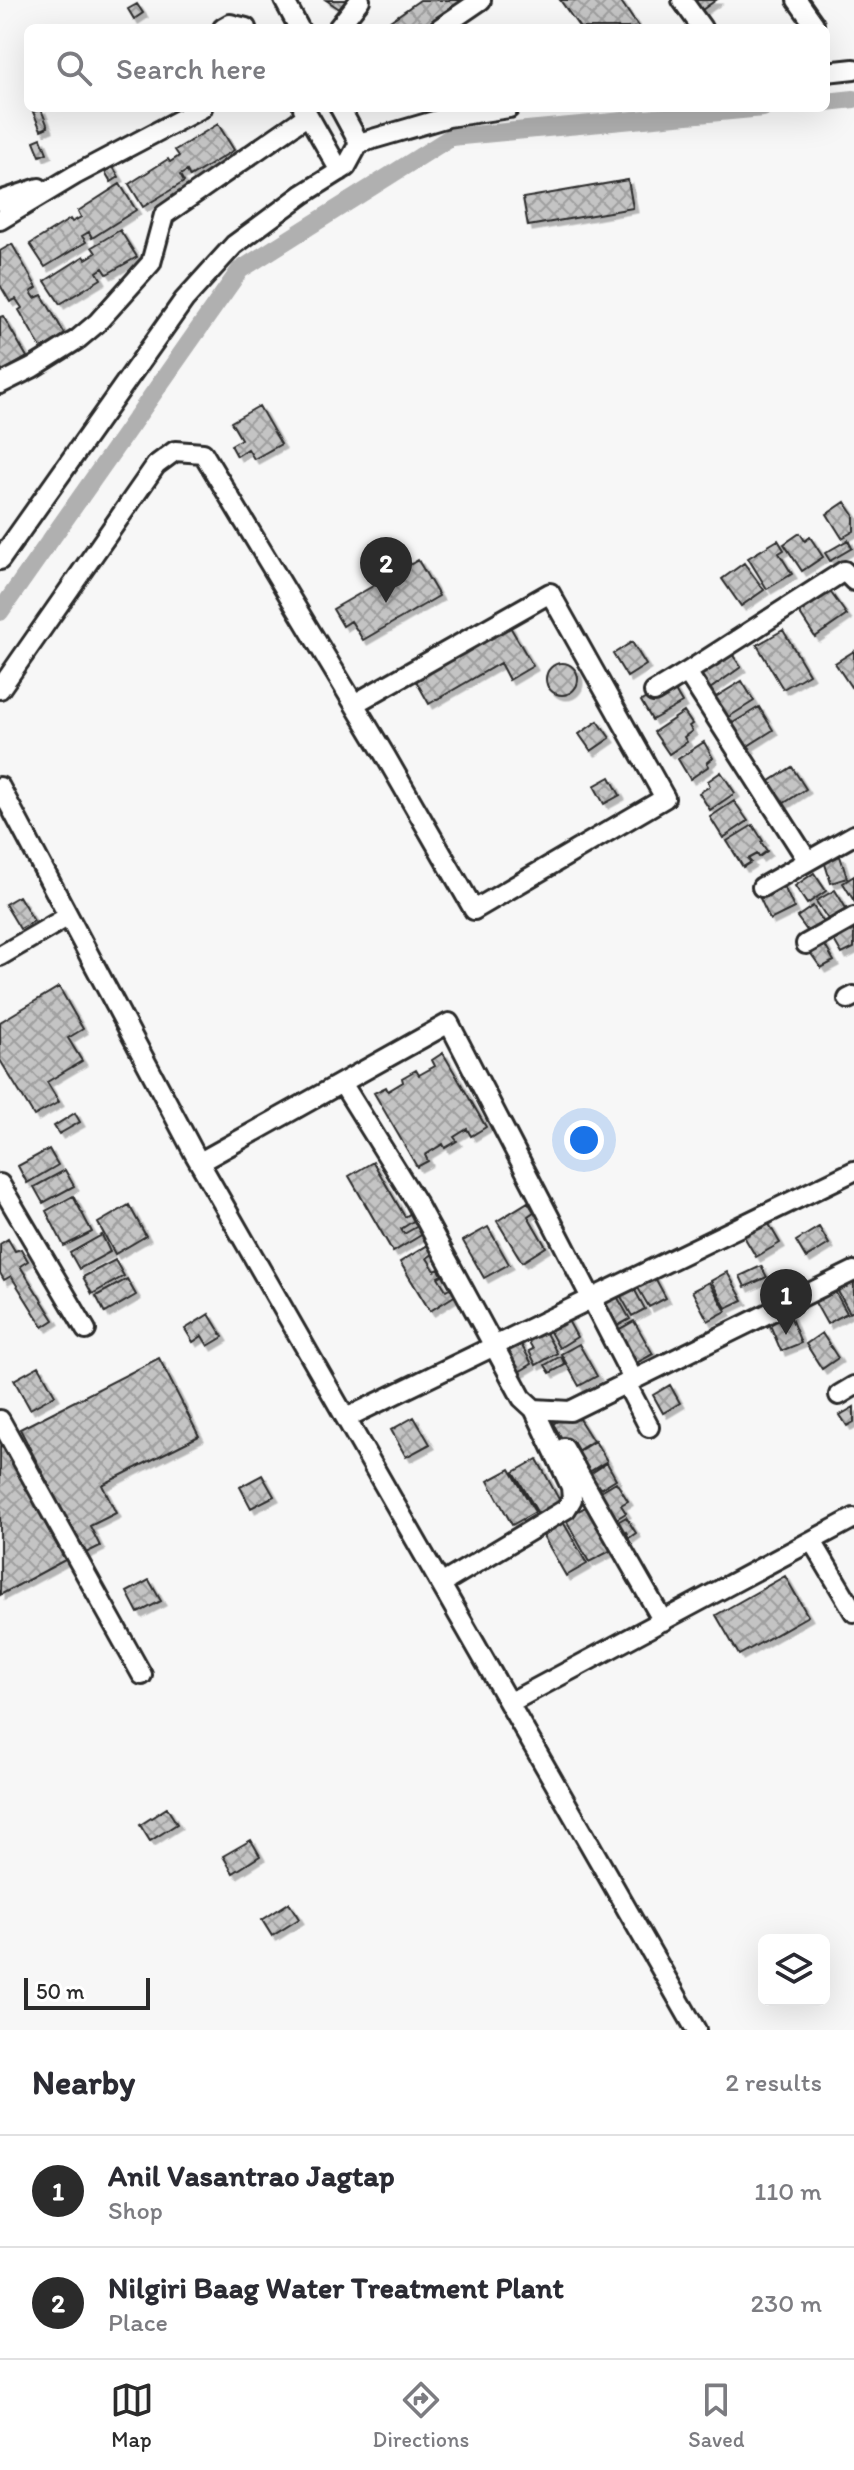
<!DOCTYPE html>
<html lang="en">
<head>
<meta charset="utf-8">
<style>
	:root { --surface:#fff; --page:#f7f7f7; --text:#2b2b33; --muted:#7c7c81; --line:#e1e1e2; --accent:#2b2b2b }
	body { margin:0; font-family:Itim,sans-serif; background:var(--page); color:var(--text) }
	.controls { position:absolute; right:24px; bottom:24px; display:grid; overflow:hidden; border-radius:12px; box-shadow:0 8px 32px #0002 }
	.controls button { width:72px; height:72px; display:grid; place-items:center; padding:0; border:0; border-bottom:2px solid var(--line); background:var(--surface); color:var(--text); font:40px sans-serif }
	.scale { position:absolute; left:24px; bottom:20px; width:126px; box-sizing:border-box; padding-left:8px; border:4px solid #2b2b2b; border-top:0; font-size:22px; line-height:28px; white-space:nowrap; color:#2b2b2b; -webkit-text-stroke:6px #fff; paint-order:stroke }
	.you { position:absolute; left:584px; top:1140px; width:28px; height:28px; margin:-20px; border:6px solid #fff; border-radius:50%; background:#1a73e8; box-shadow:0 0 0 12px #1a73e833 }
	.badge { display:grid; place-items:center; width:52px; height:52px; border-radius:50%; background:var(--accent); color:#fff; font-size:26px; font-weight:700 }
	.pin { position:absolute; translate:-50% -66px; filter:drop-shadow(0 2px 4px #0008) }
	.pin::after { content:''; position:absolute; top:42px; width:28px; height:24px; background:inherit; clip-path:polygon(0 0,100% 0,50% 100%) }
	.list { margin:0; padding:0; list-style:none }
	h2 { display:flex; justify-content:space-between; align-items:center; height:104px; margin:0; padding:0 32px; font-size:34px }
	h2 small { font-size:26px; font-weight:400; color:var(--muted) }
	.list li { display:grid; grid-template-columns:52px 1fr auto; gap:24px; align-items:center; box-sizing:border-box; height:112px; padding:0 32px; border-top:2px solid var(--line) }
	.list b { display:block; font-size:30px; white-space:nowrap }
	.list p { margin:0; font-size:26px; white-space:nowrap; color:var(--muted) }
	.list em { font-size:26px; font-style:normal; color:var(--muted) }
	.icon { flex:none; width:44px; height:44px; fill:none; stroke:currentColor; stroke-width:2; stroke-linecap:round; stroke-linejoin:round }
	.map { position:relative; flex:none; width:854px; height:2030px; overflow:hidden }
	.search { position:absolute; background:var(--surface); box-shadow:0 8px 32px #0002; left:24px; right:24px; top:24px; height:88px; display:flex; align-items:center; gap:20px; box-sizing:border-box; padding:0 28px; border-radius:12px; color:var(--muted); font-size:30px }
	.sheet { height:328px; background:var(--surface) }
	nav { display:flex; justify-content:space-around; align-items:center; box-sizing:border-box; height:112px; border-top:2px solid var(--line); background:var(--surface); font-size:22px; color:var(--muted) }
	nav a { display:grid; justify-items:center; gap:4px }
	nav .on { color:var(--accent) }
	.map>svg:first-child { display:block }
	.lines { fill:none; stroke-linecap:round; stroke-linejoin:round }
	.canal { stroke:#b0b0b0; stroke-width:18 }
	.building { fill:url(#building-cross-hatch); stroke:#2b2b2b; stroke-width:2; filter:url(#shadow) }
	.minor-casing { stroke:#2b2b2b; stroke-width:24 }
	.minor { stroke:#fff; stroke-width:18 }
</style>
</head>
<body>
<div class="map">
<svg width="854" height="2030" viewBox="0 0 854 2030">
	<defs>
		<pattern id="building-cross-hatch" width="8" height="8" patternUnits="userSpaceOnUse" patternTransform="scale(2)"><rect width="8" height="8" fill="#c4c4c4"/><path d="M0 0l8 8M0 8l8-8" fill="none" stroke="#9f9f9f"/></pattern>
		<filter id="shadow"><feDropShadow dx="4.5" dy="4.5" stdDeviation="0" flood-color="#0004"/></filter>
	</defs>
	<rect width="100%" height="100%" fill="#f7f7f7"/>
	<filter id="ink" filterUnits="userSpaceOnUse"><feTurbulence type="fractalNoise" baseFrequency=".0125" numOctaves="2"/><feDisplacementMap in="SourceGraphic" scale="16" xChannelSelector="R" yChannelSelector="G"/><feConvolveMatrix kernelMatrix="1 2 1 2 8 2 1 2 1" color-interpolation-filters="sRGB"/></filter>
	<g filter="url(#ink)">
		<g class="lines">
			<path class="canal" d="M826,102L854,99
				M0,612L240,270L451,137L763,108"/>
		</g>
		<path class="building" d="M326,0H348L341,10Z
			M420,0H471L430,28H395L390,21Z
			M560,0H620L639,28H580Z
			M691,0H716L699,12Z
			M137,4L143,13L134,19L128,9Z
			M41,109L48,127L41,130L33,112Z
			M218,124L234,150L190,177L187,171L180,175L184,182L143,207L129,184L168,159L170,162L179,156L175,150Z
			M41,138L47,153L40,156L34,141Z
			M109,160L119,177L111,182L101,165Z
			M628,180L633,208L528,226L523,198Z
			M120,184L136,210L92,238L89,232L82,236L86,242L45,267L30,244L70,219L72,222L81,217L78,211Z
			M120,230L137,257L107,274L103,268L97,272L101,279L60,304L45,281L84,256L86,259L96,253L92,247Z
			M12,244L37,288L31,292L35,298L42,295L66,336L42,350L19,310L22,308L16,299L10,302L0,285V251Z
			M3,316L27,357L3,371L0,367V317Z
			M259,406L281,444L254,459L248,449L237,456L231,445L241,439L231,422Z
			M845,502L854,515V531L842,538L827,514Z
			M800,533L805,541L810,537L823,557L802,571L784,544Z
			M778,540L784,550L779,553L792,574L767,589L748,558Z
			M848,540L852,548L830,561L825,553Z
			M418,560L439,596L363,640L351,621L343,626L333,609Z
			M744,563L764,590L741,606L722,579Z
			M829,590L847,615L815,637L798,611Z
			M509,625L533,666L509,680L500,663L429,704L415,679Z
			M783,630L809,674L783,689L757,645Z
			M632,642L646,665L627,677L613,654Z
			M727,647L741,667L707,691L693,671Z
			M854,651V685L851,687L835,663Z
			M546 679a16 16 0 1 1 32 0a16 16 0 1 1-32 0Z
			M742,681L754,701L727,718L714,698Z
			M671,684L682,703L652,720L641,701Z
			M759,707L773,730L748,746L750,748L742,752L726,727Z
			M684,712L692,724L689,726L692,731L684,737L687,742L669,754L654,732Z
			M598,721L610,738L591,751L579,734Z
			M704,742L713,758L707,763L709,766L690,779L678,759Z
			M792,767L806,789L781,805L767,783Z
			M721,772L735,793L710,810L699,793L710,786L708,781Z
			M610,777L620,795L604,804L594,786Z
			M734,801L748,821L723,838L710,817Z
			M753,825L763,841L761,842L767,851L759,857L757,854L748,859L751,862L743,867L727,841Z
			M840,856L847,878L831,883L824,861Z
			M814,873L826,891L807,904L795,886Z
			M854,876V901L843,883Z
			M781,880L794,908L770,920L757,892Z
			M835,890L847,910L829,921L816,901Z
			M19,896L34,921L20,929L5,904Z
			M813,906L826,926L811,936L797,917Z
			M854,925V948L842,954L832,937Z
			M823,942L834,961L821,968L807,948Z
			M59,987L83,1029L68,1038L82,1061L47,1082L59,1102L34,1116L0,1060V1022Z
			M443,1053L486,1127L471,1136L467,1129L454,1137L457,1141L445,1148L443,1144L425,1155L428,1161L417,1167L374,1093L386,1087L388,1091L403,1082L402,1078L416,1070L419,1075L435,1066L432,1060Z
			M75,1113L80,1122L59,1134L54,1126Z
			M49,1149L58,1165L27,1183L18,1166Z
			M373,1162L405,1217L411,1213L415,1220L401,1229L404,1234L418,1226L423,1234L393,1252L349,1176Z
			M65,1170L74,1186L43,1203L34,1187Z
			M73,1196L92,1232L64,1246L46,1211Z
			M528,1202L534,1212L528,1216L546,1247L522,1262L497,1221Z
			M129,1205L146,1236L115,1254L98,1223Z
			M766,1219L780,1243L756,1257L742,1233Z
			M488,1227L509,1264L484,1278L463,1241Z
			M819,1227L829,1244L806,1258L796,1241Z
			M102,1235L110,1252L79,1269L70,1253Z
			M8,1239L15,1251L21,1249L28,1261L20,1266L54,1320L43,1327L11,1276L4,1280L0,1273V1244Z
			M428,1245L433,1254L427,1258L435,1271L439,1269L442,1275L438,1277L446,1290L451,1287L456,1295L430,1311L400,1262Z
			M115,1260L124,1276L92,1294L83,1277Z
			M761,1266L767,1277L745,1287L740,1276Z
			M652,1272L666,1298L649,1307L634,1281Z
			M727,1272L743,1300L726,1308L711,1281Z
			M854,1276V1311L850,1313L835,1286Z
			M127,1279L136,1295L105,1313L96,1296Z
			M709,1282L726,1311L708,1321L692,1291Z
			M632,1285L645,1309L632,1316L619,1293Z
			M832,1286L847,1313L827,1324L812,1297Z
			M614,1291L630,1319L610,1330L600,1298Z
			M787,1308L801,1343L781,1351L770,1325L767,1327L763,1318Z
			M564,1313L577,1337L559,1348L545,1323Z
			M209,1314L223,1337L208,1346L202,1336L193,1342L185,1329Z
			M634,1321L653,1354L633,1365L614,1332Z
			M542,1326L557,1353L536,1365L529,1351L533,1349L525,1335Z
			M822,1333L838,1358L822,1369L806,1344Z
			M517,1337L532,1364L515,1374L500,1346Z
			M579,1344L597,1376L579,1386L561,1354Z
			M561,1356L565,1365L550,1373L545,1365Z
			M159,1358L199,1436L102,1485L116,1513L90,1526L100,1546L84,1554L20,1429Z
			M39,1366L55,1395L30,1409L14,1380Z
			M670,1385L680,1403L663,1413L653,1395Z
			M854,1407V1422L847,1426L840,1415Z
			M574,1411L593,1441L572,1454L553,1424Z
			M414,1417L430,1444L406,1457L391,1430Z
			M595,1441L607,1461L584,1475L572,1455Z
			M3,1445L65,1560L0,1595V1446Z
			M537,1459L561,1503L539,1515L514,1472Z
			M607,1463L616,1479L593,1493L584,1478Z
			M510,1469L535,1512L512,1525L488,1481Z
			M262,1475L274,1496L251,1508L240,1487Z
			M616,1482L628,1501L621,1505L626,1513L613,1521L596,1494Z
			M589,1505L614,1549L589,1562L565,1518Z
			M626,1517L636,1533L629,1538L626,1532L618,1537L611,1526Z
			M562,1520L587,1564L566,1576L541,1532Z
			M785,1576L808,1616L739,1655L716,1615Z
			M149,1580L161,1601L138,1613L127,1592Z
			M167,1808L177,1824L150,1841L140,1825Z
			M251,1840L260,1856L233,1873L223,1856Z
			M289,1903L299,1919L272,1936L262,1920Z"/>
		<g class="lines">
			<defs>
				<path id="minor" d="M284,0L299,28
					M682,0L702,28
					M797,0L814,24
					M223,28L230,24L246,28
					M338,28L360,0
					M440,28L481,0
					M826,72L854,69
					M308,115L340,171
					M359,143L448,117L509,108
					M0,201L39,188
					M0,220L75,175L202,108
					M0,384L32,368L78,339L97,323L151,263L164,215L308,115L303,108
					M0,560L184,300L234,245L303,194L346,167L359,143L340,108
					M0,689L156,465L175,451L203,453L386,757L474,910L665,798L550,593L354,704
					M654,692L687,672
					M0,787L194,1153L696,2030
					M808,861L687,672L844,571L854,581
					M762,887L854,835
					M806,944L854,917
					M0,956L67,917
					M848,999L854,996
					M342,1083L416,1202L522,1398L534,1409L570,1411L854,1271
					M200,1162L449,1023L633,1379
					M0,1184L86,1330
					M626,1383L649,1427
					M839,1395L854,1386
					M346,1418L854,1171
					M0,1420L142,1675
					M564,1448L663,1621
					M812,1541L854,1612
					M441,1584L566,1509L572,1499L571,1487L534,1409
					M509,1703L854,1518"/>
			</defs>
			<use href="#minor" class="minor-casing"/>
			<use href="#minor" class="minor"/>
		</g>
	</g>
</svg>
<div class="controls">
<button><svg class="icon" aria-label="layers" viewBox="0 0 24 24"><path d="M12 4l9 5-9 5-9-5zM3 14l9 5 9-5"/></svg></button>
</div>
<div class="scale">50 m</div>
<div class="you"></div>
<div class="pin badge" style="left:786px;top:1335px">1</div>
<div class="pin badge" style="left:386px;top:603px">2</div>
<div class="search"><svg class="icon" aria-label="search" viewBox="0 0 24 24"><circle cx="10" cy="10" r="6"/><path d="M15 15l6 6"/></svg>Search here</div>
</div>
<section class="sheet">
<h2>Nearby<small>2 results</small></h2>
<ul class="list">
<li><span class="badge">1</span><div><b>Anil Vasantrao Jagtap</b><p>Shop</p></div><em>110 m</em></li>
<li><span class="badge">2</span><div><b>Nilgiri Baag Water Treatment Plant</b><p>Place</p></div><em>230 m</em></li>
</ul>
</section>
<nav>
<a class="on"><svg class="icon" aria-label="map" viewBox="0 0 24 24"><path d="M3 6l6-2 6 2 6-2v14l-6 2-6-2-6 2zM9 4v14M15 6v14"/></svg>Map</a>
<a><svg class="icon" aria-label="directions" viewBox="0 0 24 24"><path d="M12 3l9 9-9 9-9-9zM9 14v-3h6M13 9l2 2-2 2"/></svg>Directions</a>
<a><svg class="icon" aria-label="saved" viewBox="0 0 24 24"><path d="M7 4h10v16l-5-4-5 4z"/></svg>Saved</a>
</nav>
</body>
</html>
